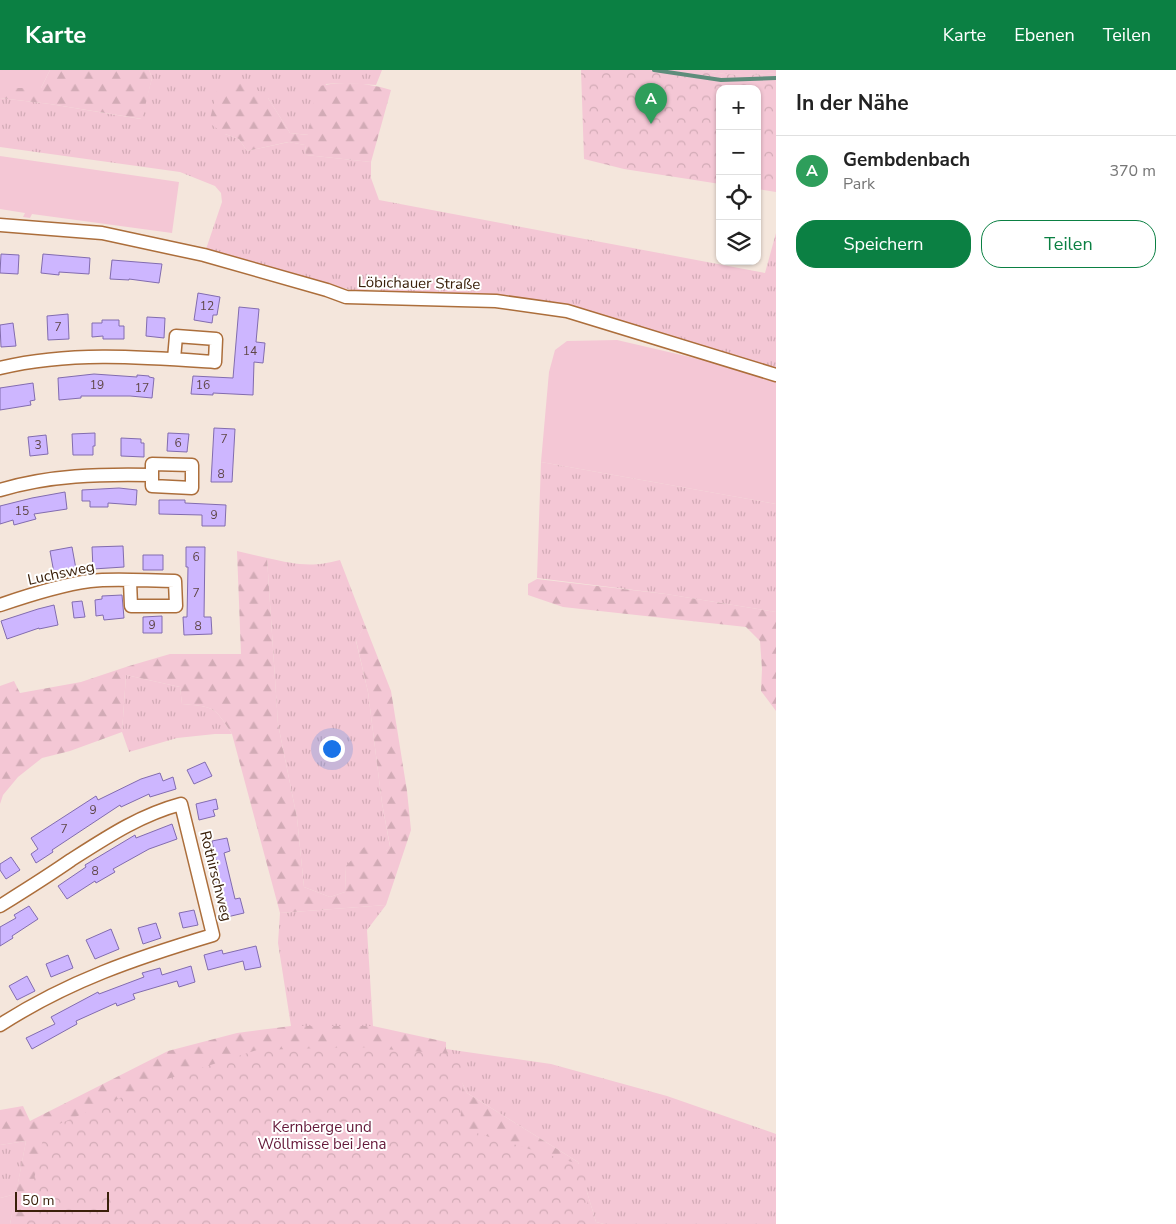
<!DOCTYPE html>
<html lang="de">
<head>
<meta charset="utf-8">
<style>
	:root { --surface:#fff; --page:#f6f6f6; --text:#222; --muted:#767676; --line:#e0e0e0; --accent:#0b8043 }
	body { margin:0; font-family:"Nunito Sans",sans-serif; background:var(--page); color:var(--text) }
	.controls { position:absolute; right:15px; top:15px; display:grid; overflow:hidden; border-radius:10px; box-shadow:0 1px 4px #0004 }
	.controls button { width:45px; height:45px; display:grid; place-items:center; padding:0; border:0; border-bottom:1px solid var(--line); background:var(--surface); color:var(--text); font:25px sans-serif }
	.scale { position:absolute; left:15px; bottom:12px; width:94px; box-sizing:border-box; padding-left:5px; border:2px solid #3a200a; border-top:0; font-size:14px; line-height:18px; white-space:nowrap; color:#3a200a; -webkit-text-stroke:4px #fff; paint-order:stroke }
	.you { position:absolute; left:331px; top:678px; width:18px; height:18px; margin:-12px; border:4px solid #fff; border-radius:50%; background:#1a73e8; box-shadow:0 0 0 8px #1a73e833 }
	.badge { display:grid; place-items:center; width:32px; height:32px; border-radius:50%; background:var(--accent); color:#fff; font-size:16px; font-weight:700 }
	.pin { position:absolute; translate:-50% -41px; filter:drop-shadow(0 1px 2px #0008) }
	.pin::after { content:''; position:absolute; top:26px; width:18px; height:15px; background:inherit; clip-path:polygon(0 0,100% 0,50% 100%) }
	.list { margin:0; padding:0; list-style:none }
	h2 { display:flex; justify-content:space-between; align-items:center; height:65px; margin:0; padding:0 20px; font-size:21px }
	h2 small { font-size:16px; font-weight:400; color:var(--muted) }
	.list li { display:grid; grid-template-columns:32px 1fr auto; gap:15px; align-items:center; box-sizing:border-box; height:70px; padding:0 20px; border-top:1px solid var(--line) }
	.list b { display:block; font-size:19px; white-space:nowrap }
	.list p { margin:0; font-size:16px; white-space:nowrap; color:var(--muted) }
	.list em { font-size:16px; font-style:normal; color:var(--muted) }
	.actions { display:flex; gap:10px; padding:15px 20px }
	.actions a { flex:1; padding:11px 0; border:1px solid var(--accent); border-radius:20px; text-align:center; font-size:18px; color:var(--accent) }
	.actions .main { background:var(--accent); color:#fff }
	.icon { flex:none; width:28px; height:28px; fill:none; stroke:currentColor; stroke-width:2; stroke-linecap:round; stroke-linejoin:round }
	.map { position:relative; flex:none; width:776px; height:1154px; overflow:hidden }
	header { display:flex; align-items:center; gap:30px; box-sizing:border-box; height:70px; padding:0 25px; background:var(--accent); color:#fff }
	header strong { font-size:24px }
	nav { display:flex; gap:28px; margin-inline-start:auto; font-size:18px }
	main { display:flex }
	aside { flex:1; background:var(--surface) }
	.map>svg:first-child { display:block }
	.grass { fill:url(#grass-tufts) }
	.forest { fill:url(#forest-firs) }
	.park { fill:url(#park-crowns) }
	.garden { fill:#f4c7d5 }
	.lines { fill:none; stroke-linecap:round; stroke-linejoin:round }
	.stream { stroke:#5e8d7b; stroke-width:4 }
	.building { fill:#cdb6ff; stroke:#826caf }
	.street-casing { stroke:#ac6e3b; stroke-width:15 }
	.street { stroke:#fff; stroke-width:12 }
	.labels { text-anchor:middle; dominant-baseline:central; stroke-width:4; stroke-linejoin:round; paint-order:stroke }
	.number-label { font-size:12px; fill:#5f4647 }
	.street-label { font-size:15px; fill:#3a200a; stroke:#fff }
	.park-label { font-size:15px; fill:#641839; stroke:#fff }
</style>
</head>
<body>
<header>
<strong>Karte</strong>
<nav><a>Karte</a><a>Ebenen</a><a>Teilen</a></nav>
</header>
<main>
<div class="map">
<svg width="776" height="1154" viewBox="0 0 776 1154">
	<defs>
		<pattern id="grass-tufts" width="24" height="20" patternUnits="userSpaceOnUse" patternTransform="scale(1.25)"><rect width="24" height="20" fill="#f4c7d5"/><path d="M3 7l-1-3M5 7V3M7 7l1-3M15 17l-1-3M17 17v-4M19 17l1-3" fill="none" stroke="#d2abb6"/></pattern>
		<pattern id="forest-firs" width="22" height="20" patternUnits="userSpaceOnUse" patternTransform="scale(1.25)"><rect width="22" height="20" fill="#f4c7d5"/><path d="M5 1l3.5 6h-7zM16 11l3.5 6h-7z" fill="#d2abb6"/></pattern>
		<pattern id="park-crowns" width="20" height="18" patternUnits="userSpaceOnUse" patternTransform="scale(1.25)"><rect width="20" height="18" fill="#f4c7d5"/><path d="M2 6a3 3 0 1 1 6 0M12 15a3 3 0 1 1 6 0" fill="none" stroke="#d2abb6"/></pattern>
	</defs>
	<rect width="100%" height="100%" fill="#f4e6dc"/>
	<path class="grass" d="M149,0H382L376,15L342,13L326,14L309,65L290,63L268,28L225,64L239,69L247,81L289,72L305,75L306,85L371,92V108L379,130L765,203L776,163V305L567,241L375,229L384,214L359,222L205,182L222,132L221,123L215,116L180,102L0,77V28L50,34L141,49L152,8Z
		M701,0H776V3C750,6 726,6 701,0Z
		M541,392L776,434V542L666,524L537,508Z
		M267,488C295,494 311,498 340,490L365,555L356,571L368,622L382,733L390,777L386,781L346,796L345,822L330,827L304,817L297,748L278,654Z
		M126,605L180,617L182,634C215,637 214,636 232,664H215L177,668L129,682L122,662Z
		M386,835L367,860L373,956H291L278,873L280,843Z
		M446,979L551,994L667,1026L776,1064V1154H604L596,1152L578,1092L467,1023Z
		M26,1071L16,1124L0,1128V1075Z"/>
	<path class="forest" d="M50,0H149L152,8L142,49L50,34L0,28V18H41Z
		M243,10L268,28L290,63L308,65L316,17C340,10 368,13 391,20L371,92L306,85L305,75L288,72L247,81L239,69L225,64L209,53L217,21Z
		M237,481L267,488L278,654L297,748L304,817L330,827L345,822L346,796L365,776L386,781L390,776L382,733L368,622L356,570L365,555L391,621L407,721L411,760L386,835L280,843L232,664C214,636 215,637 182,634L180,617L126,605L122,662L70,681L42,688L18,707L3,725L0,734V616L14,611L20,623L81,612L129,596L170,584H241Z
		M537,509L666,524L776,542V641L761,621L762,599L760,571L746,557L563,537L528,525V514Z
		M291,956H373L446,972V979L467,1023L578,1092L596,1152L604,1154H10L26,1071L0,1075V1040L23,1036L30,1051L168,981L237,963Z"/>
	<path class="park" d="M581,0H701C726,6 750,6 776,3V122L757,119V19H720V114L624,99L584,89Z
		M357,977L464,985L460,1058L585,1096L588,1151L601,1154H24L45,1060L155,1013L257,980Z"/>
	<path class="garden" d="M0,0H50L41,18H0Z
		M0,86L179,112L172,163L32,144L30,148L23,147L25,143L0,139Z
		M617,270L776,307V434L541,392L549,302L555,280L567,271Z
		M16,1124L10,1154H0V1128Z"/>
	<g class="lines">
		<path class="stream" d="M654,0L721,10L776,8"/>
	</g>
	<path class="building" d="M1,184L19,185L18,204L0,203Z
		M43,184L90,188L89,204L59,202V205L41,203Z
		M112,190L162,194L159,213L129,209V210L110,209Z
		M198,223L220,227L217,245H213L212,253L194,250Z
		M239,237L259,239L256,272L265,273L263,293L254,292L253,325L213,323V325L191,324L193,306L233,308Z
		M68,244L69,269L48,270L47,246Z
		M147,247L165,248L164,268L146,266Z
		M102,250H119V256H124V269H103V266L92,267V253H102Z
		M13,253L16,276L1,277L0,255Z
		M94,304L137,307V305L149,306V307L154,308L152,328L130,326H81V328L59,330L58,308Z
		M33,313L35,330L30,331L31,335L0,340V318Z
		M214,358L235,359L232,412H211Z
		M95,363V376H93V385H73L72,364Z
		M168,363L189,364L187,382L167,381Z
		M46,365L48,384L30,386L28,367Z
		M121,368L141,369V373H144V387L121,386Z
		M119,418L137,420L136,435L108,433V437H90V431H82V420Z
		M65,422L67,439L34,444L36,449L14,455L13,450L0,454V436L32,428Z
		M159,430H185V433L226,435L225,456H202V445L159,444Z
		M123,476L124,497L93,499L92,477Z
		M72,477L76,499L54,503L50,481Z
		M186,477H205L204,547H211L212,564L184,565L183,547H187L188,497H186Z
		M143,485H163V500H143Z
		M122,525L124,548L104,550L103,545L96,546L95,530L102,529V526Z
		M82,531L85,547L74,548L72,532Z
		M54,535L58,555L39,559V558L7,569L1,551L38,539Z
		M162,546V563H143V547Z
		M205,692L212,706L194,714L187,700Z
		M160,703L163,711L173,707L176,719L150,727L149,724L121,737L120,735L52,780L53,782L36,793L31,784L38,779L31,768L96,726L98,730L141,709Z
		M216,729L218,739L213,740L215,746L199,750L196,734Z
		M172,754L177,769L149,779L113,799L115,802L96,813L95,811L67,829L58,816L86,797L85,795L135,765L136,768Z
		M227,768L230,781L224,783L235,829L240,828L244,843L227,847L219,816L217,817L213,801L218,800L212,771Z
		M11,787L20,800L6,809L0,800V794Z
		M29,836L38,849L12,866L13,868L0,876V857L16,848L14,845Z
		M194,840L198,855L183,858L179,843Z
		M156,853L161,868L143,874L138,858Z
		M111,859L119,879L95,889L86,870Z
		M256,876L261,897L245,900L243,891L208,900L204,885L222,880L223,884Z
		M68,885L73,898L51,907L46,894Z
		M191,896L195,912L179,917L177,911L133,924L135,929L117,936L116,933L76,951L77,954L32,979L26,968L55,954L51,947L98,922L99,924L144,907L142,903L160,898L162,905Z
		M27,906L35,921L17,930L9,916Z"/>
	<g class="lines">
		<defs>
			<path id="street" d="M0,155L102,163L204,185L327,220L346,227L496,231L567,241L776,305
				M0,298C71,281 143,287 215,292L216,269L176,266L174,289
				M152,394L192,395V418L152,416Z
				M0,420C50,405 100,404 152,405
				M0,535C29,525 60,515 90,511C116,508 148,511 175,511L176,536H131L130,511
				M0,836C24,821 48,806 71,790C107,767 140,745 181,734L213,865C136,888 68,911 0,955"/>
		</defs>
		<use href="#street" class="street-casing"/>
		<use href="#street" class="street"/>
	</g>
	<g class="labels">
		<g class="number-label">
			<text x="207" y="236">12</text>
			<text x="58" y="257">7</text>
			<text x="250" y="281">14</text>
			<text x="97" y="315">19</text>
			<text x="203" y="315">16</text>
			<text x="142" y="318">17</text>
			<text x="224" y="369">7</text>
			<text x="178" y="373">6</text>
			<text x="38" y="375">3</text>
			<text x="221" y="404">8</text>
			<text x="22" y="441">15</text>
			<text x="214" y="445">9</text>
			<text x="196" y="487">6</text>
			<text x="196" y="523">7</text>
			<text x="152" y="555">9</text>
			<text x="198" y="556">8</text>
			<text x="93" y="740">9</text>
			<text x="64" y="759">7</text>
			<text x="95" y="801">8</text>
		</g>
		<g class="street-label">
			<text transform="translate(419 213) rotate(1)">Löbichauer Straße</text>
			<text transform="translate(61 503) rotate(-12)">Luchsweg</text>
			<text transform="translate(216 806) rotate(76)">Rothirschweg</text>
		</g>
		<g class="park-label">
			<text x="322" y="1057">Kernberge und<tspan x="322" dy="17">Wöllmisse bei Jena</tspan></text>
		</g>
	</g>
</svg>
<div class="controls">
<button>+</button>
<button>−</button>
<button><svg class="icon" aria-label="locate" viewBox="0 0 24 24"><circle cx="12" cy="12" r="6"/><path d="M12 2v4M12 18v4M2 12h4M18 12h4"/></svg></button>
<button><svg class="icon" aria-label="layers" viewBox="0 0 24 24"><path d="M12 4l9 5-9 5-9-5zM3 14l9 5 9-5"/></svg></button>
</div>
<div class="scale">50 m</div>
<div class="you"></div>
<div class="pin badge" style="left:651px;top:54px;background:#2e9e5b">A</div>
</div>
<aside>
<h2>In der Nähe<small></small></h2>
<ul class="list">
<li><span class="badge" style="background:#2e9e5b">A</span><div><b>Gembdenbach</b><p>Park</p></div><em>370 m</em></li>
</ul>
<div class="actions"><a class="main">Speichern</a><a>Teilen</a></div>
</aside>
</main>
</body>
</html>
